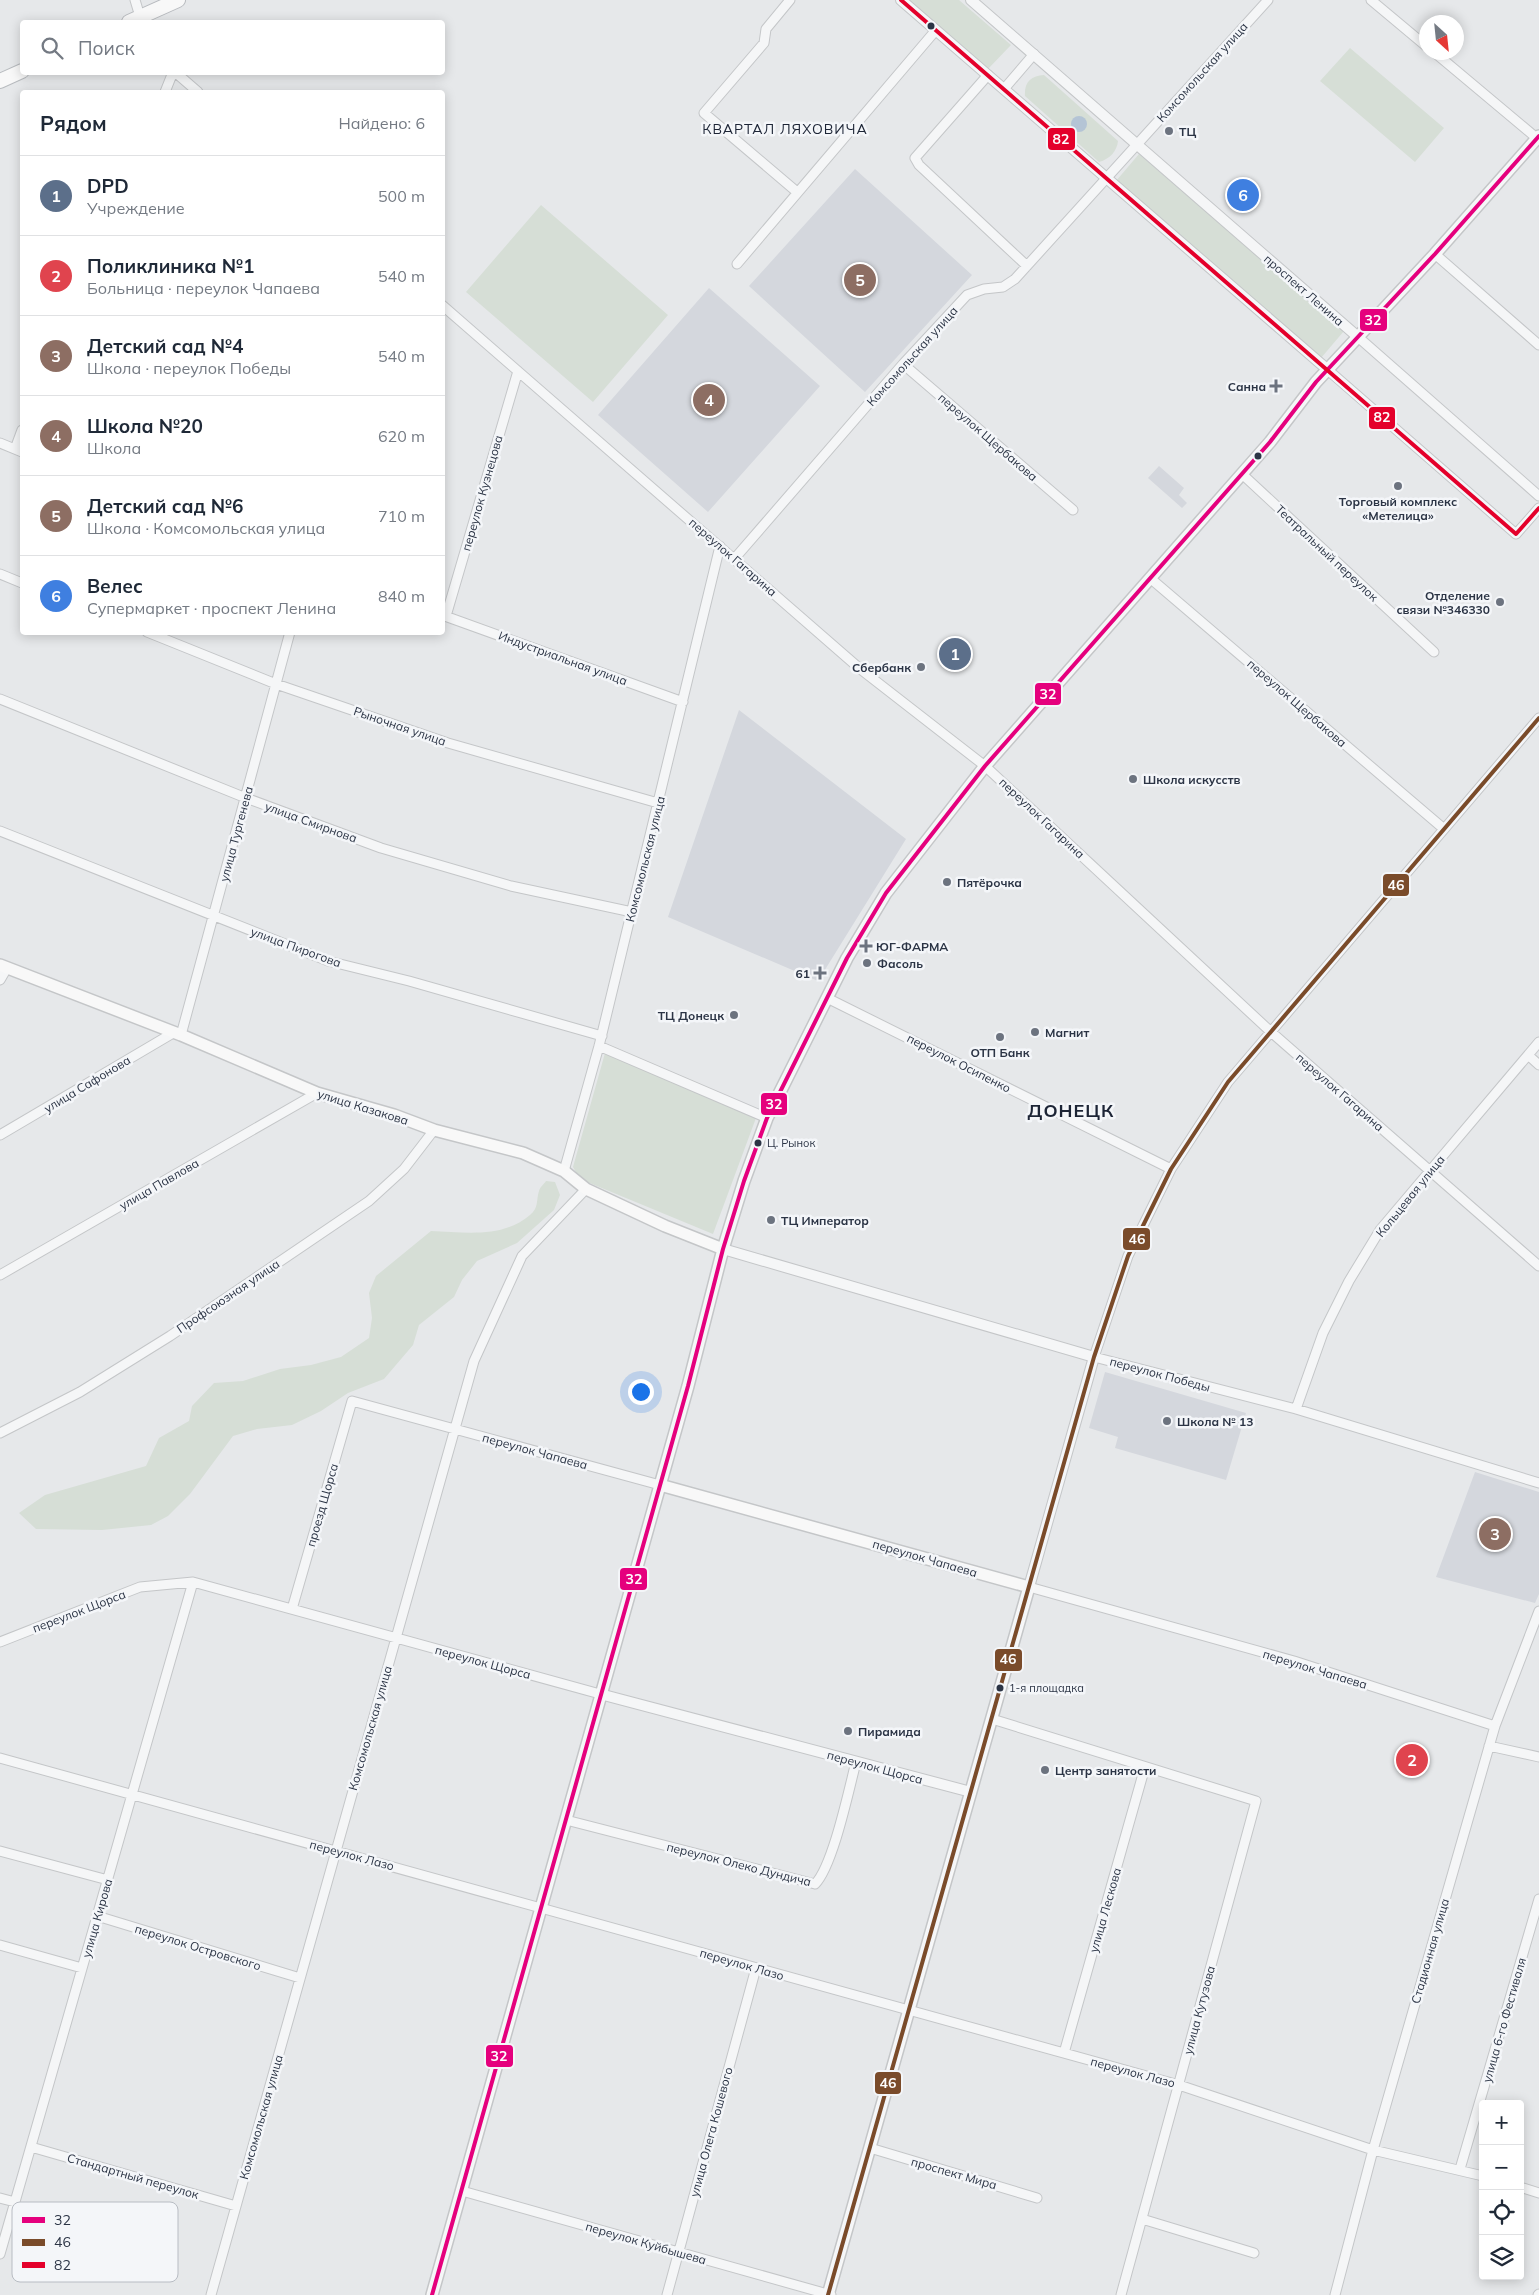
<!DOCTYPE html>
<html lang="ru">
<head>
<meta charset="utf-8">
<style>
	:root { --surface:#fff; --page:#f6f6f7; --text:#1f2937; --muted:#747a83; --line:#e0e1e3; --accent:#6c737f }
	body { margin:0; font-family:Mulish,sans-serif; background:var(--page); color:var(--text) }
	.controls { position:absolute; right:15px; bottom:15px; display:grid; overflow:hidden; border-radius:5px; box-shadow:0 2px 12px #0003 }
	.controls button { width:45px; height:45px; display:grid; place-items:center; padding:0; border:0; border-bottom:1px solid var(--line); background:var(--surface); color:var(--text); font:25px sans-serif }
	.compass { position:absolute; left:1419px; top:15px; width:45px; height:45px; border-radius:50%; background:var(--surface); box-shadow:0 2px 12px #0003; rotate:153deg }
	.you { position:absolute; left:640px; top:1391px; width:18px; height:18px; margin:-12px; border:4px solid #fff; border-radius:50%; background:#1a73e8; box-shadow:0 0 0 8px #1a73e833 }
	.badge { display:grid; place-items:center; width:32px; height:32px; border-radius:50%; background:var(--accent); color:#fff; font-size:16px; font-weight:700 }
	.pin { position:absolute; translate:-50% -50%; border:2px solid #fff; box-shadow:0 1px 5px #0006 }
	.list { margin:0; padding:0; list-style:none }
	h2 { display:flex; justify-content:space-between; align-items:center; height:65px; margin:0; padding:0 20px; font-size:21px }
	h2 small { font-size:16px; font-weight:400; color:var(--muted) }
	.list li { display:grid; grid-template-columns:32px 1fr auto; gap:15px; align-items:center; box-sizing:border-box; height:80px; padding:0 20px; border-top:1px solid var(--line) }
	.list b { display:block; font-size:19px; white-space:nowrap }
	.list p { margin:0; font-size:16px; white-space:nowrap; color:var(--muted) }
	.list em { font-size:16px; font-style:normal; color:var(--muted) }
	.icon { flex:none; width:28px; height:28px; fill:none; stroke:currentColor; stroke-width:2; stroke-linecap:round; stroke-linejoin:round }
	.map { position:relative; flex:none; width:1539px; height:2295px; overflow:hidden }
	.search { position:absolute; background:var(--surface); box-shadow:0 2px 12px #0003; left:20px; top:20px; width:425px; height:55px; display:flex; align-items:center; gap:12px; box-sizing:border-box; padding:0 18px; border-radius:5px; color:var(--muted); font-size:19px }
	.panel { position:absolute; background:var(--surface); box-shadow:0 2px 12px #0003; left:20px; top:90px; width:425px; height:545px; border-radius:5px }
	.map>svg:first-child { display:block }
	.built { fill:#d4d7dd }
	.green { fill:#d6ded6 }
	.water { fill:#b4c4d5 }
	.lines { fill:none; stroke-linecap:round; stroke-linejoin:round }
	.minor-casing { stroke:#c4c6c8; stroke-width:11 }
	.tertiary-casing { stroke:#c4c6c8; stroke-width:12 }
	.secondary-casing { stroke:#c4c6c8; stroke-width:14 }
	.trunk-casing { stroke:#b8bbbf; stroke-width:16 }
	.minor { stroke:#f5f6f7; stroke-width:9 }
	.tertiary { stroke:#f5f6f7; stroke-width:10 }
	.secondary { stroke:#f8f8f8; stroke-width:11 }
	.trunk { stroke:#f8f8f8; stroke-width:14 }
	.bus-1-casing { stroke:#f4f6f9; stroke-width:8 }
	.bus-2-casing { stroke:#f4f6f9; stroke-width:8 }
	.bus-3-casing { stroke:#f4f6f9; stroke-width:8 }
	.bus-1 { stroke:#e5007d; stroke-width:4 }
	.bus-2 { stroke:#7a4b2a; stroke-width:4 }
	.bus-3 { stroke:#e4002b; stroke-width:4 }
	.bus-dot { fill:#2b3445; stroke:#f4f6f9; stroke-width:2 }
	.poi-dot { fill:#6c737f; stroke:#f4f6f9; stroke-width:2 }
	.labels { text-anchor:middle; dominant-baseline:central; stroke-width:5; stroke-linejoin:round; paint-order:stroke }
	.bus-label { font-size:11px; fill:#2b3445; stroke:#f4f6f9; text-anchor:start }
	.street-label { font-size:12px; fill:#2b3445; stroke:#f4f6f9 }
	.poi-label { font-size:12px; font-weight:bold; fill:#2b3445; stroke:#f4f6f9; text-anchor:start }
	.neighbourhood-label { font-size:14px; letter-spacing:1px; fill:#1d2536; stroke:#f4f6f9 }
	.district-label { font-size:18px; font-weight:bold; letter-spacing:1px; fill:#1d2536; stroke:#f4f6f9 }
	.key { fill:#f4f6f9; stroke:#b8bcc3; stroke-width:1 }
	.key-label { font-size:14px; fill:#2b3445 }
	.line-badge { stroke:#f4f6f9; stroke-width:2 }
	.badge-label { font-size:14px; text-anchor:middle; font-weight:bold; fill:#fff }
</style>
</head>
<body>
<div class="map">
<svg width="1539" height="2295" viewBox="0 0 1539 2295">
	<rect width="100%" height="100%" fill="#e6e8ea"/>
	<path class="built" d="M855,169L972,275L865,392L749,286Z
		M709,288L820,386L708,512L598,415Z
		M1159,466L1184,488L1179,495L1187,503L1182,508L1148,478Z
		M739,710L906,839L818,981L668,917Z
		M1105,1372L1246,1413L1226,1480L1115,1448L1118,1437L1089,1428Z
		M1475,1472L1539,1492V1594L1535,1603L1436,1577Z"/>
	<path class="green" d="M909,0H959L1011,45L988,69Z
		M1350,48L1444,128L1415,162L1320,81Z
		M1044,75L1118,141C1117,151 1110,159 1099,162L1025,96C1024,82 1031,76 1044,75Z
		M1139,154L1344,331L1321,358L1116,181Z
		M541,205L668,315L593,402L466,292Z
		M605,1053L756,1118L713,1234L580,1179L573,1167Z
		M546,1181L555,1182L560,1195L554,1210L517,1243L477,1261L462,1280L454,1297L419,1325L413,1345L384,1379L348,1393L321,1411L292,1425L257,1429L233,1436L190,1494L168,1516L151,1525L102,1530L36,1529L19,1513L45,1495L146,1466L159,1438L189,1421L192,1406L214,1383L243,1381L280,1369L311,1365L341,1357L369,1338L372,1318L369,1293L376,1276L431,1231C464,1232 502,1239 530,1215C539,1208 536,1200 539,1191C540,1187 544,1184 546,1181Z"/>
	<path class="water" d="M1071 124a8 8 0 1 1 16 0a8 8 0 1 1-16 0Z"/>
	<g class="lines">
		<defs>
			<path id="minor" d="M135,0L141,20
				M790,0L766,29L764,43L704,113L797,192
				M1371,0L1426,46
				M1434,52L1539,140
				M175,72L198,92
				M988,75L915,158L919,165L1027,266
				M1004,89L1034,54
				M165,92L173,72
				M1435,254L1539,345
				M737,264L936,30
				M442,305L859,668L985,766L1271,1032L1539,1266
				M1358,337L1539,496
				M903,364L1073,510
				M1328,370L1516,534L1539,508
				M0,443L22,452
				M15,449L22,430
				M1242,474L1434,652
				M735,558L903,364L967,295L984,289L1003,287L1015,279L1268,0
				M0,574L22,583
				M1150,578L1444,829
				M442,615L683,702
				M446,616L518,371
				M147,632L276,684L448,743L658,803
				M0,699L246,798L381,848L511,886L632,912
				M1539,718L1228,1082L1171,1169L1128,1256L1094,1357L1296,1409L1539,1483
				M0,831L328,961L409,981L602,1036
				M0,980L7,968
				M827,998L1171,1169
				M181,1035L290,632
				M599,1046L767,1118
				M1528,1055L1539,1065
				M0,1135L173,1033
				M564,1171L599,1046L720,546
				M0,1275L317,1093
				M1296,1409L1323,1333L1349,1281L1380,1230L1539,1042
				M0,1433L80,1392L170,1336L369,1201L404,1169L434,1130
				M1029,1587L1294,1661L1495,1726
				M292,1609L352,1401L660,1485
				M0,1642L140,1587L193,1582L600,1694
				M992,1719L1256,1801L1121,2295
				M1489,1746L1539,1757
				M0,1758L1179,2085L1373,2150L1483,2176
				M566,1820L815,1884C833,1866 849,1789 856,1762
				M0,1851L108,1880
				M97,1916L300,1978
				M0,1945L82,1968
				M1064,2053L1145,1767
				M31,2147L236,2206
				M870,2148L1037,2198
				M1460,2169L1539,1899
				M1520,2187L1539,2193
				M462,2191L831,2295
				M0,2198L15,2202
				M1142,2219L1254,2253
				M0,2254L193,1582
				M211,2295L474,1361L522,1256L586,1189
				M667,2295L756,1968
				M1335,2295L1373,2150L1495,1726L1539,1611
				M1538,2295L1539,2294"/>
			<path id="tertiary" d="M901,0L1328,370
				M971,0L1358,337
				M723,1249L1094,1357L1029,1587
				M600,1694L971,1792"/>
			<path id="secondary" d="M0,965L181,1035L317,1093L394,1115L434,1130L523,1153L564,1171L586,1189L665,1226L723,1249
				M660,1485L1029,1587L828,2295
				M432,2295L688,1386L723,1249L744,1181L767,1118L847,958L886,893L985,766L1270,442L1316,382L1435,254L1539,136"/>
			<path id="trunk" d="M129,22L178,0
				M0,81L22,71"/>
		</defs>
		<use href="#minor" class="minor-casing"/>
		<use href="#tertiary" class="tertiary-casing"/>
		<use href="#secondary" class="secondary-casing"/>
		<use href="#trunk" class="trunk-casing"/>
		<use href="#minor" class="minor"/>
		<use href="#tertiary" class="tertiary"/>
		<use href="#secondary" class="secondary"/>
		<use href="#trunk" class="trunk"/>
		<defs>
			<path id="bus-1" d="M432,2295L688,1386L723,1249L744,1181L767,1118L847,958L886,893L985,766L1270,442L1316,382L1435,254L1539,136"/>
			<path id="bus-2" d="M828,2295L1094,1357L1128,1256L1171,1169L1228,1082L1539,718"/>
			<path id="bus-3" d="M901,0L1516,534L1539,508"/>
		</defs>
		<use href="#bus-1" class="bus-1-casing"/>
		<use href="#bus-2" class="bus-2-casing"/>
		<use href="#bus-3" class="bus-3-casing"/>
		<use href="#bus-1" class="bus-1"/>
		<use href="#bus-2" class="bus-2"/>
		<use href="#bus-3" class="bus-3"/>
	</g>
	<g class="bus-dot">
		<circle cx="931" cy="26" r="4.5"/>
		<circle cx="1258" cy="456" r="4.5"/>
		<circle cx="758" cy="1143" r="4.5"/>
		<circle cx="1000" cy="1688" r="4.5"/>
	</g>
	<g class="poi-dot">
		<circle cx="1169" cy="131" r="5"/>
		<path d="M1273.5 378.5h5v5h5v5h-5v5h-5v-5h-5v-5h5z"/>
		<circle cx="1398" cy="486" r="5"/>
		<circle cx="1500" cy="602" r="5"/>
		<circle cx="921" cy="667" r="5"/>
		<circle cx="1133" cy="779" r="5"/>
		<circle cx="947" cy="882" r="5"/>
		<path d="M863.5 938.5h5v5h5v5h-5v5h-5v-5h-5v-5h5z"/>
		<circle cx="867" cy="963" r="5"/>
		<path d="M817.5 965.5h5v5h5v5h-5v5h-5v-5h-5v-5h5z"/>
		<circle cx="734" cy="1015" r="5"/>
		<circle cx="1035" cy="1032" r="5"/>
		<circle cx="1000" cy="1037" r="5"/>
		<circle cx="771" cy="1220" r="5"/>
		<circle cx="1167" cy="1421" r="5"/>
		<circle cx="848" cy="1731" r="5"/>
		<circle cx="1045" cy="1770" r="5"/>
	</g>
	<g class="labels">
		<g class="bus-label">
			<text x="767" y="1143">Ц. Рынок</text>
			<text x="1009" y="1688">1-я площадка</text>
		</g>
		<g class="street-label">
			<text transform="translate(1202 72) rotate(-48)">Комсомольская улица</text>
			<text transform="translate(1304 290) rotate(41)">проспект Ленина</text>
			<text transform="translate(912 356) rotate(-48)">Комсомольская улица</text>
			<text transform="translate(988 437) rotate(41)">переулок Щербакова</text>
			<text transform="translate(482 493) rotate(-74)">переулок Кузнецова</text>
			<text transform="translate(1327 553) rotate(43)">Театральный переулок</text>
			<text transform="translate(733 557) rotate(41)">переулок Гагарина</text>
			<text transform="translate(563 658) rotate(20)">Индустриальная улица</text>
			<text transform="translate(1297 703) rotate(41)">переулок Щербакова</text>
			<text transform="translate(400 726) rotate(19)">Рыночная улица</text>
			<text transform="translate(1042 818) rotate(43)">переулок Гагарина</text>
			<text transform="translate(311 822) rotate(20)">улица Смирнова</text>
			<text transform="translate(236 834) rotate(-75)">улица Тургенева</text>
			<text transform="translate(645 859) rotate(-76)">Комсомольская улица</text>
			<text transform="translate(296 947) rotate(20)">улица Пирогова</text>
			<text transform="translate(959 1063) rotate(27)">переулок Осипенко</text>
			<text transform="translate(87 1084) rotate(-31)">улица Сафонова</text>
			<text transform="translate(1340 1092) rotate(41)">переулок Гагарина</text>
			<text transform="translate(363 1107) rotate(17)">улица Казакова</text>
			<text transform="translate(159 1184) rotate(-30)">улица Павлова</text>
			<text transform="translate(1410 1196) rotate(-51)">Кольцевая улица</text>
			<text transform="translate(228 1296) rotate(-34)">Профсоюзная улица</text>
			<text transform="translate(1160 1374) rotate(15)">переулок Победы</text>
			<text transform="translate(535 1451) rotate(15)">переулок Чапаева</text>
			<text transform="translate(322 1505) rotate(-74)">проезд Щорса</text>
			<text transform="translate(925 1558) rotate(16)">переулок Чапаева</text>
			<text transform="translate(79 1611) rotate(-21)">переулок Щорса</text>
			<text transform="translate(483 1662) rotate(15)">переулок Щорса</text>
			<text transform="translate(1315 1669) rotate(17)">переулок Чапаева</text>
			<text transform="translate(370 1728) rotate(-74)">Комсомольская улица</text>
			<text transform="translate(875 1767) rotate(15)">переулок Щорса</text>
			<text transform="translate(352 1855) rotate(15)">переулок Лазо</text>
			<text transform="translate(739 1864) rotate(14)">переулок Олеко Дундича</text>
			<text transform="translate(1105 1910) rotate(-74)">улица Лескова</text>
			<text transform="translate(97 1918) rotate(-74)">улица Кирова</text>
			<text transform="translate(198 1947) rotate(17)">переулок Островского</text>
			<text transform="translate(1430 1951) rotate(-74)">Стадионная улица</text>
			<text transform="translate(742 1964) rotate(16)">переулок Лазо</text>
			<text transform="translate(1199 2010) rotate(-75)">улица Кутузова</text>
			<text transform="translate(1504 2020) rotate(-74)">улица 6-го Фестиваля</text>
			<text transform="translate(1133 2072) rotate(15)">переулок Лазо</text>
			<text transform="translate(261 2117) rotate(-74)">Комсомольская улица</text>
			<text transform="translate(711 2132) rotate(-75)">улица Олега Кошевого</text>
			<text transform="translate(954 2173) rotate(16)">проспект Мира</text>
			<text transform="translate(133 2176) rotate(16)">Стандартный переулок</text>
			<text transform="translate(646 2243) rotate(16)">переулок Куйбышева</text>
		</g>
		<g class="poi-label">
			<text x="1179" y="131">ТЦ</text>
			<text x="1266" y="386" text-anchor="end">Санна</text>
			<text x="1398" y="501" text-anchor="middle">Торговый комплекс<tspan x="1398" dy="14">«Метелица»</tspan></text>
			<text x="1490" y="595" text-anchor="end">Отделение<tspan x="1490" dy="14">связи №346330</tspan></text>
			<text x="911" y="667" text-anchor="end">Сбербанк</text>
			<text x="1143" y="779">Школа искусств</text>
			<text x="957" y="882">Пятёрочка</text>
			<text x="876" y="946">ЮГ-ФАРМА</text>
			<text x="877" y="963">Фасоль</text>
			<text x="810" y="973" text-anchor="end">61</text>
			<text x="724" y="1015" text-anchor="end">ТЦ Донецк</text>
			<text x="1045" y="1032">Магнит</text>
			<text x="1000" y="1052" text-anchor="middle">ОТП Банк</text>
			<text x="781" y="1220">ТЦ Император</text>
			<text x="1177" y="1421">Школа № 13</text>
			<text x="858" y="1731">Пирамида</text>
			<text x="1055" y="1770">Центр занятости</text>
		</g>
		<g class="neighbourhood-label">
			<text x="785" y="129">КВАРТАЛ ЛЯХОВИЧА</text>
		</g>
		<g class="district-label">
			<text x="1071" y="1110">ДОНЕЦК</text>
		</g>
	</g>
	<rect x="12" y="2202" width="166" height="80" rx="8" class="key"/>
	<rect x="22" y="2217" width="23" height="6" fill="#e5007d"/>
	<rect x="22" y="2239" width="23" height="7" fill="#7a4b2a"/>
	<rect x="22" y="2262" width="23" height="6" fill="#e4002b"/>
	<g class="key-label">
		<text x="54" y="2225">32</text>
		<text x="54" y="2247">46</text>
		<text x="54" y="2270">82</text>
	</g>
	<g class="line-badge">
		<rect x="1047" y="127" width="29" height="24" rx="5" fill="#e4002b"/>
		<rect x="1359" y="308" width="29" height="24" rx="5" fill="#e5007d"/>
		<rect x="1368" y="406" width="28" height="24" rx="5" fill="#e4002b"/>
		<rect x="1034" y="682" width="28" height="24" rx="5" fill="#e5007d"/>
		<rect x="1382" y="873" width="28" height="24" rx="5" fill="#7a4b2a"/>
		<rect x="760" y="1092" width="28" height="24" rx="5" fill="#e5007d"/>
		<rect x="1122" y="1227" width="29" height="24" rx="5" fill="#7a4b2a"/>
		<rect x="619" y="1567" width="29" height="24" rx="5" fill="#e5007d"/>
		<rect x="994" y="1648" width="29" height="24" rx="5" fill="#7a4b2a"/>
		<rect x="485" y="2044" width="29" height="24" rx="5" fill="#e5007d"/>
		<rect x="874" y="2071" width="28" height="24" rx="5" fill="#7a4b2a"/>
	</g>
	<g class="badge-label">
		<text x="1061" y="144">82</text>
		<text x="1373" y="325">32</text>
		<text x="1382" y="422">82</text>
		<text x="1048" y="699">32</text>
		<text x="1396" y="890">46</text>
		<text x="774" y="1109">32</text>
		<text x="1137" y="1244">46</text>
		<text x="634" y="1584">32</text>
		<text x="1008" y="1664">46</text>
		<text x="499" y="2061">32</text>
		<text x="888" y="2088">46</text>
	</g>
</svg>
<div class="controls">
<button>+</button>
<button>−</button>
<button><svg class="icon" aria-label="locate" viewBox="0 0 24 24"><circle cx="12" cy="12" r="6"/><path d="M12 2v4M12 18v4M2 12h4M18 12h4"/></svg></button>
<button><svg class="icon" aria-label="layers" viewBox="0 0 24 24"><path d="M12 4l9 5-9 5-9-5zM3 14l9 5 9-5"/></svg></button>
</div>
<svg class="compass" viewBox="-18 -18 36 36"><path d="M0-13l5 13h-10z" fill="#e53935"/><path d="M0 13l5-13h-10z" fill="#747a83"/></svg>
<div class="you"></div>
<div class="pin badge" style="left:955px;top:654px;background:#5c6f8a">1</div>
<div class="pin badge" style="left:1412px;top:1760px;background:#e0444e">2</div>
<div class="pin badge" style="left:1495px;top:1534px;background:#8d6e63">3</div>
<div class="pin badge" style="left:709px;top:400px;background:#8d6e63">4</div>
<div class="pin badge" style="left:860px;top:280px;background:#8d6e63">5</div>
<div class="pin badge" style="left:1243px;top:195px;background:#3f7fe0">6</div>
<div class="search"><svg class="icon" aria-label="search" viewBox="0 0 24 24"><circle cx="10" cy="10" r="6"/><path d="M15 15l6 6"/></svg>Поиск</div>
<section class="panel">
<h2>Рядом<small>Найдено: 6</small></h2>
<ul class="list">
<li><span class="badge" style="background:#5c6f8a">1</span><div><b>DPD</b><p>Учреждение</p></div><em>500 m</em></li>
<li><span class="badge" style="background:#e0444e">2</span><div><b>Поликлиника №1</b><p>Больница · переулок Чапаева</p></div><em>540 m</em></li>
<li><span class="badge" style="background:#8d6e63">3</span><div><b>Детский сад №4</b><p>Школа · переулок Победы</p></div><em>540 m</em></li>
<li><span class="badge" style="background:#8d6e63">4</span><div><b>Школа №20</b><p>Школа</p></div><em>620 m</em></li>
<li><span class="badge" style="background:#8d6e63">5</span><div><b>Детский сад №6</b><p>Школа · Комсомольская улица</p></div><em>710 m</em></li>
<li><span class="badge" style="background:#3f7fe0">6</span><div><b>Велес</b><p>Супермаркет · проспект Ленина</p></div><em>840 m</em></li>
</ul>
</section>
</div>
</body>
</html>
